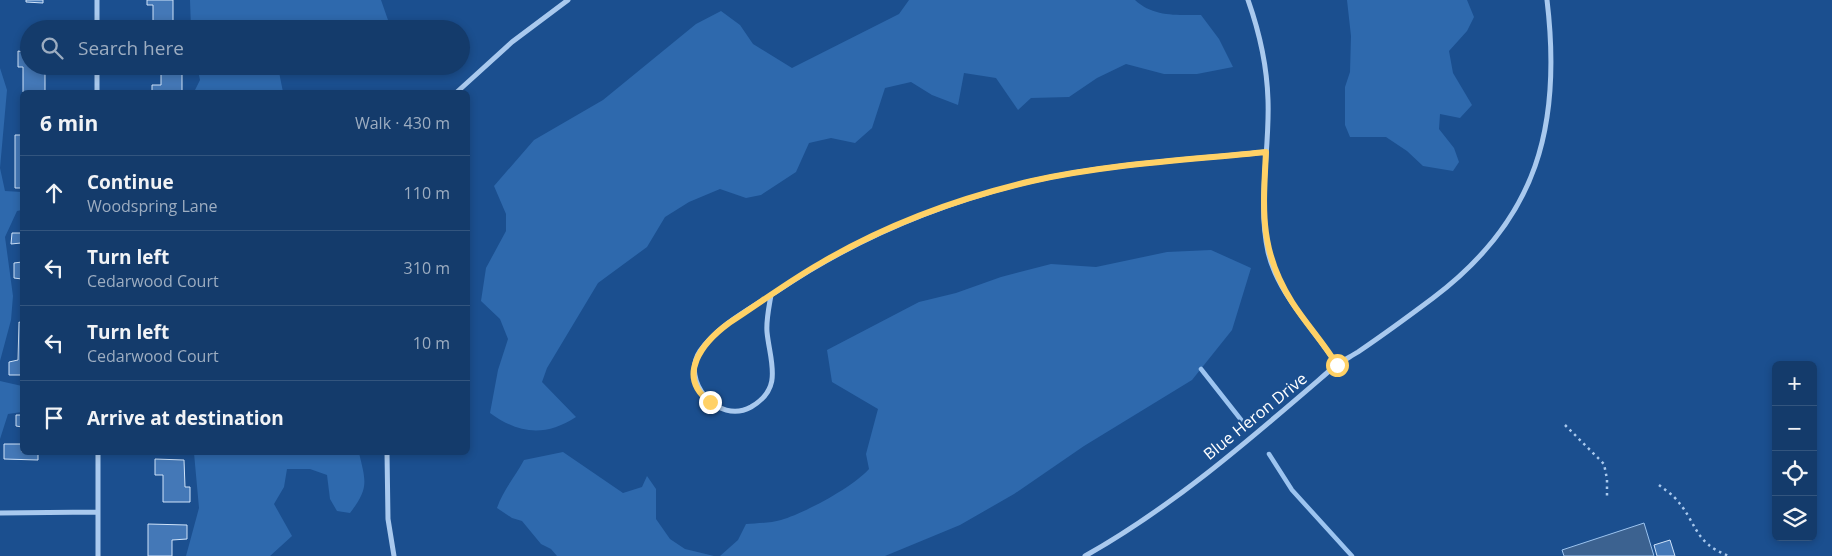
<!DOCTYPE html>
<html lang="en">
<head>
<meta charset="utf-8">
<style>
	:root { --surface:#143b6b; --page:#1d4271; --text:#f1f3f6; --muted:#9dadc1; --line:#33557e }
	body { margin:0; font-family:"Open Sans",sans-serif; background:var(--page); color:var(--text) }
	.controls { position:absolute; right:15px; bottom:15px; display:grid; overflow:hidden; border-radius:8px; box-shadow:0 2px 8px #0003 }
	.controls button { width:45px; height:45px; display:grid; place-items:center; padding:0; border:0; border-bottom:1px solid var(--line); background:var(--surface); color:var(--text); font:25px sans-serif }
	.stop { position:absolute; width:15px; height:15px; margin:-11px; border:4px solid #ffd166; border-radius:50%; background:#fff }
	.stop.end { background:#ffd166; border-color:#fff; box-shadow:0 1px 5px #0008 }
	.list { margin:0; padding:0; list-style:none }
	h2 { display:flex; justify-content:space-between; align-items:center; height:65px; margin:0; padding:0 20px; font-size:21px }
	h2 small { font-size:16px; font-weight:400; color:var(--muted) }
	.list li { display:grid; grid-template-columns:32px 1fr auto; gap:15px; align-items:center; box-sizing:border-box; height:75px; padding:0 20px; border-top:1px solid var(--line) }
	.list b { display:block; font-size:19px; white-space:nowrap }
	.list p { margin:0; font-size:16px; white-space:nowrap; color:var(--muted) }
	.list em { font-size:16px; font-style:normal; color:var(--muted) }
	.icon { flex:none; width:28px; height:28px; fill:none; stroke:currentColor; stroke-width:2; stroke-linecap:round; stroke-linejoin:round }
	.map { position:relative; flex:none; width:1832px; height:556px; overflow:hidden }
	.search { position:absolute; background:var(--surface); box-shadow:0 2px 8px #0003; left:20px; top:20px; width:450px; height:55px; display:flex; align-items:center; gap:12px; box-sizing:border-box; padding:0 18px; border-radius:28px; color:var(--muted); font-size:19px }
	.panel { position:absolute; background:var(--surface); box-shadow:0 2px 8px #0003; left:20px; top:90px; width:450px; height:365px; border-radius:8px }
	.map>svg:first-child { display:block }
	.green { fill:#2e69ad }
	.water { fill:#3c6290; stroke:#9cc4f0 }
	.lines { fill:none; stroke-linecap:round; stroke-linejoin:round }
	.stream { stroke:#9cc4f0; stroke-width:4.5 }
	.building { fill:#4478b7; stroke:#cfe3fa }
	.path { stroke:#a9c9ee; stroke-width:2.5; stroke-dasharray:2.5 4; stroke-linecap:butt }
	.minor { stroke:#a9c9ee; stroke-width:5 }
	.route { stroke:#ffd166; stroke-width:6 }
	.labels { text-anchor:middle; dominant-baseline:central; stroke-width:4.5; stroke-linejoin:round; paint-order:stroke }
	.street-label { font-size:16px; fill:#fff; stroke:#1b4f8f }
</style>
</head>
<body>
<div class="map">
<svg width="1832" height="556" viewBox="0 0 1832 556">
	<rect width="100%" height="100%" fill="#1b4f8f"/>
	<path class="green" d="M190,0H381L388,20V29H191Z
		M909,0H1135C1153,17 1177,15 1201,15L1219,39L1233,67L1197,74H1164L1126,64L1097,78L1069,97L1031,98L1018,110L996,78L964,73L958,105L932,95L911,82L885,88L872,128L855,143L831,138L809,143L796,172L761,195L746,198L720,189L689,202L665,217L647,247L598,283L547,368L542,382L576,417C545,437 519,434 490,413L498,370L508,339L500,319L481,301L486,268L506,231V214L494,186L534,140L603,100L696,24L721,11L740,25L753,44L792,68L899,14Z
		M1347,0H1467L1474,17L1467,31L1449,51L1453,73L1472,105L1460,118L1440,114L1439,129L1454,148L1459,162L1453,171L1423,166L1407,151L1386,137H1350L1345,125V87L1350,72L1351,36Z
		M197,66H281L279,72L283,92H194L200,80Z
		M0,68L7,90L0,168L5,191L22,192V210L17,211L5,237L13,296L11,320L0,361Z
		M1211,250L1251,268L1232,330L1192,380L1084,446L1014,494L960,525L885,556H720L738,540L746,524C757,523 771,523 781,520C805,513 853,487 869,469L866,454L878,409L832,382L827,350L919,302L956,293L1001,277L1051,264L1096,267L1167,252Z
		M0,381L22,386V412L8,414L0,439Z
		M563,452L623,493L642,487L647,476L656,489V519L670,539L685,549L714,556H557L551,549L541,544L522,521L512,518L497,508C503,490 515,477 524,460Z
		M194,453H359C366,482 369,488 350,513L337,511L330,499L327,475L310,469H287L284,487L274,504L292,536L270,556H186L199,508Z"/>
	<path class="water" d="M1644,523L1654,556H1564L1562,550Z"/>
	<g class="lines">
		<path class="stream" d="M1201,369L1242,421
			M1269,454L1292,490L1352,556"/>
	</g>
	<path class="building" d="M26,0H43V3L26,2Z
		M147,0H173V29H153V5H147Z
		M24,45H29V66H45V92H23V67H18V51L24,52Z
		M161,66H186L187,74H182V92H152V85H161Z
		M15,135H22V188H15Z
		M12,233H22V283V279L14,278V263L22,262L21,243L11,244Z
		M19,322L22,323V375H9V362L18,360Z
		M16,415H22V427L16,426Z
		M4,444H22V452L45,453L38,454V460L4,459Z
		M155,459L184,460L185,487H190V502H163V475H155Z
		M148,524L187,525V539L172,540V556H148Z
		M1670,540L1675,556H1657L1654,545Z"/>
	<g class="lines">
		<path class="path" d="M1565,425L1604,464L1607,479V498
			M1659,485C1664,489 1670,493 1674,497C1698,522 1692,542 1729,556"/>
		<path class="minor" d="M1248,0C1259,31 1267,67 1268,100C1270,151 1257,201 1268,252C1278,295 1314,328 1337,365
			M97,29V0
			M97,66V92
			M457,92L512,42L568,0
			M771,295C769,307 766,320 767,332C770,362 784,388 751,407C718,425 680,381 700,351C718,325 750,309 776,292C854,239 940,203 1032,181C1108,164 1188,160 1265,152
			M387,452L388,519L394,556
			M0,513L97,512
			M98,556V452
			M1085,556C1176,505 1256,434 1335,366C1342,361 1350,357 1358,352C1383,335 1409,316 1433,298C1538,219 1562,125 1547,0"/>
	</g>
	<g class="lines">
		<path class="route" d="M710,402C675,376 703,342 729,323C760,303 789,281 821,263C886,225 959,198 1032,181C1108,164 1188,160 1266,152C1263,210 1259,250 1292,302C1306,324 1324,343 1337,365"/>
	</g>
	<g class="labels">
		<g class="street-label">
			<text transform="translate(1255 416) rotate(-39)">Blue Heron Drive</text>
		</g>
	</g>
</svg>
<div class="controls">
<button>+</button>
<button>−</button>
<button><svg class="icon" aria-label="locate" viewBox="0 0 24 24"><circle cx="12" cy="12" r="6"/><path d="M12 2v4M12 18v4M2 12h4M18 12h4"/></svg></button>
<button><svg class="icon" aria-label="layers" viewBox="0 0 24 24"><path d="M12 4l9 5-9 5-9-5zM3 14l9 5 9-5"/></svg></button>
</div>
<div class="stop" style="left:1337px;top:365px"></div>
<div class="stop end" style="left:710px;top:402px"></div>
<div class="search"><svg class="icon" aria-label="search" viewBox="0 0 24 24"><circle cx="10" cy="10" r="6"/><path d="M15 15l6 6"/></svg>Search here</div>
<section class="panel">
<h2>6 min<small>Walk · 430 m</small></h2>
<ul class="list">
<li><svg class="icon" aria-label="ahead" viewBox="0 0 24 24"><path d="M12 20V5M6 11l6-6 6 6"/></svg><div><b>Continue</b><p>Woodspring Lane</p></div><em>110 m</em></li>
<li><svg class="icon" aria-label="left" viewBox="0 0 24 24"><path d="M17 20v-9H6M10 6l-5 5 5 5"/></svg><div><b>Turn left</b><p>Cedarwood Court</p></div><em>310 m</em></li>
<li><svg class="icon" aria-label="left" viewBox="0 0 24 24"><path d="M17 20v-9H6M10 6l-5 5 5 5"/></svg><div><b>Turn left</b><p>Cedarwood Court</p></div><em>10 m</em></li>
<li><svg class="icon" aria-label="arrive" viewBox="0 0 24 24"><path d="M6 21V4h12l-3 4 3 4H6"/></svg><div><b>Arrive at destination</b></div></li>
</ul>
</section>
</div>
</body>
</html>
